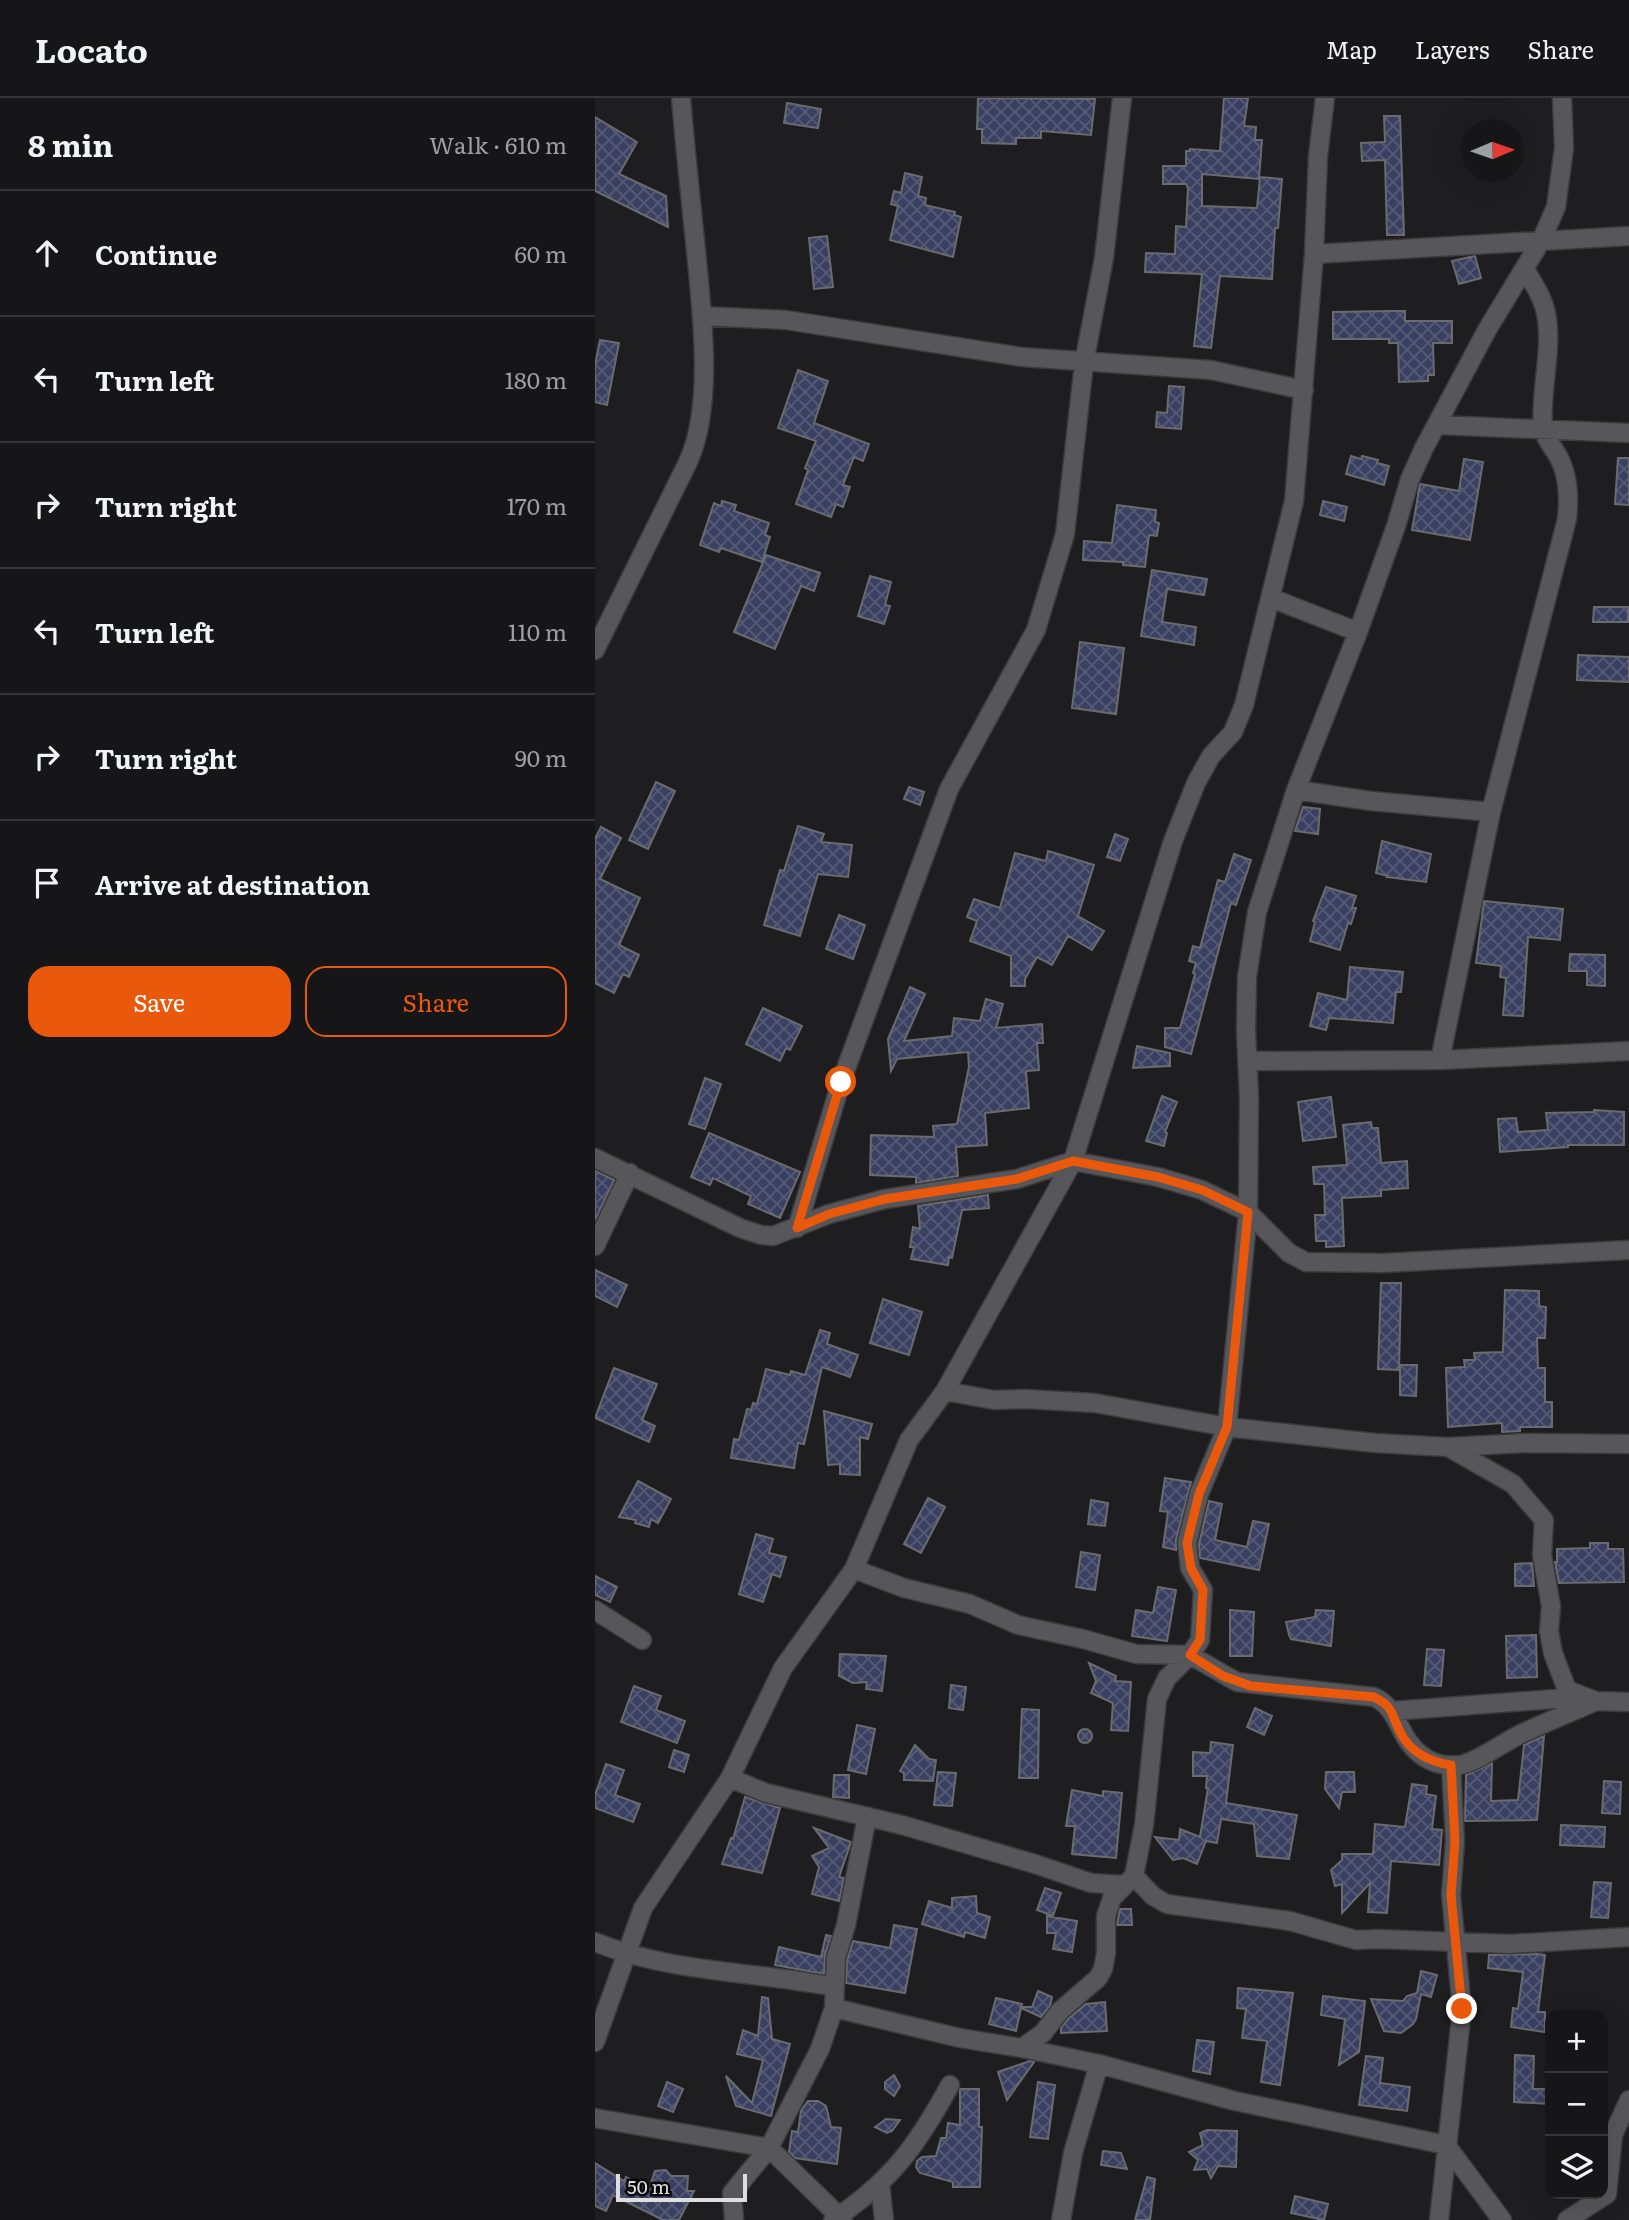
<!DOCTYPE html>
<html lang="en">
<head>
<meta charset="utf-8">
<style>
	:root { --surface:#161619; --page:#232326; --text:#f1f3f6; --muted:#9e9fa2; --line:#353538; --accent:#ea580c }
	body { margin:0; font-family:Literata,serif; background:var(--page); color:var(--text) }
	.controls { position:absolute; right:21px; bottom:21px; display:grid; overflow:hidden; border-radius:14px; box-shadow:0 7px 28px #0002 }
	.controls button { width:63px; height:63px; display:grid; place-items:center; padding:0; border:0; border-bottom:2px solid var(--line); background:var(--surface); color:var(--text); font:35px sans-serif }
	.compass { position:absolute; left:866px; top:21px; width:63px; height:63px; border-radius:50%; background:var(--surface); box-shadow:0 7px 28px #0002; rotate:88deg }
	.scale { position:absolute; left:21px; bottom:18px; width:131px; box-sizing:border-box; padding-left:7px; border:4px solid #dedee0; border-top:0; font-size:19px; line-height:24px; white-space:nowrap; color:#dedee0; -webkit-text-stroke:5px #080809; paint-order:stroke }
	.stop { position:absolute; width:21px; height:21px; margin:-16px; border:5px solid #ea580c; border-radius:50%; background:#fff }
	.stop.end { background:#ea580c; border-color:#fff; box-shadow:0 2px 7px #0008 }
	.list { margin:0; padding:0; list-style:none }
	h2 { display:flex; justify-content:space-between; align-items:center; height:91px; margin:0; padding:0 28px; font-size:30px }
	h2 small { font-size:23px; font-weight:400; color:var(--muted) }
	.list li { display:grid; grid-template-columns:46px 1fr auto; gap:21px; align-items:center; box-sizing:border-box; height:126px; padding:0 28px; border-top:2px solid var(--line) }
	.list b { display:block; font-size:26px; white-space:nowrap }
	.list em { font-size:23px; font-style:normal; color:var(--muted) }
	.actions { display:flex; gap:14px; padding:21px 28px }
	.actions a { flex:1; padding:16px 0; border:2px solid var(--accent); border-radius:21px; text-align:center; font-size:24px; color:var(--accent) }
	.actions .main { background:var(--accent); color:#fff }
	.icon { flex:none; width:38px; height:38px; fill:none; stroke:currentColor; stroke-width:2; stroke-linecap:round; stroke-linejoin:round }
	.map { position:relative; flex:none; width:1034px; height:2122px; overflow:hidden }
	header { display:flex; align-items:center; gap:42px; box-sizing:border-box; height:98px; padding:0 35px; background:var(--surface); border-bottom:2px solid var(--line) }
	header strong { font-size:33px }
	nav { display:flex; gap:38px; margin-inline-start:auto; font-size:24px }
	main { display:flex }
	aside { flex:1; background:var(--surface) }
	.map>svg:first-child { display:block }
	.building { fill:url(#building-cross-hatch); stroke:#6a6b6e; stroke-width:2 }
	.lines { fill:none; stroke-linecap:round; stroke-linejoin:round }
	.minor-casing { stroke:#3b3b3d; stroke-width:21 }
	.minor { stroke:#57565a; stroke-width:18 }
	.route { stroke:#ea580c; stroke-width:9 }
</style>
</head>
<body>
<header>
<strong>Locato</strong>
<nav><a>Map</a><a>Layers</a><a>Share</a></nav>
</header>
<main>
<aside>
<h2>8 min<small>Walk · 610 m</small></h2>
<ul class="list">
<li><svg class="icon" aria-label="ahead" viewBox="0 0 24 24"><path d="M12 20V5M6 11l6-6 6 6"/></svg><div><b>Continue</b></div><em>60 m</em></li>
<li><svg class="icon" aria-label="left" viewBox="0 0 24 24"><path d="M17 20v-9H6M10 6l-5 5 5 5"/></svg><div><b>Turn left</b></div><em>180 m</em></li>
<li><svg class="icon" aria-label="right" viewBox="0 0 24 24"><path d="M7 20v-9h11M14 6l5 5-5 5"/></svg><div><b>Turn right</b></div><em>170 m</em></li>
<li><svg class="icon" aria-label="left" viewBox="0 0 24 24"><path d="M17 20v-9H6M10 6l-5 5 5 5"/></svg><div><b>Turn left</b></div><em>110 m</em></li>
<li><svg class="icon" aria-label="right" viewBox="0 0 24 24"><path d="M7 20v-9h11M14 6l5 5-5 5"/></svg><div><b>Turn right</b></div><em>90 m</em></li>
<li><svg class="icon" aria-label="arrive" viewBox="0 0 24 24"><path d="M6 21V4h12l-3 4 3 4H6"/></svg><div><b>Arrive at destination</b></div></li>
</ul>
<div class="actions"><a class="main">Save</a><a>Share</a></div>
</aside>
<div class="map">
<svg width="1034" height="2122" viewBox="0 0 1034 2122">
	<defs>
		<pattern id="building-cross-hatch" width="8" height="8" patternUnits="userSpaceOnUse" patternTransform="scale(1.75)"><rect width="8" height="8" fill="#394061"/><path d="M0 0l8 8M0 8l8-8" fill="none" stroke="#555b77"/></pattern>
	</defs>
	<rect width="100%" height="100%" fill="#1e1e21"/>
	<path class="building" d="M383,0L500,1L496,37L446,33V40H421V46L387,45V31H382Z
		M629,0H653L649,28L661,29L660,42H667L664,81L607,76V108L662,110L665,79L687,81L683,130H680L677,181L625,178L616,250L599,248L607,176L550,174L551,155L580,156L581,128L591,129L593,90L591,86H568V68H591V53H595V51L625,53Z
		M192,5L226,11L223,30L189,25Z
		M789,18H805L809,137H792L790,62L767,63L766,45L790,44Z
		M0,19L42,44L24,76L71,98L73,129L0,93Z
		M310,75L327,79L323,98L331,100L330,107L360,114L359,117L366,119L358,159L295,142L303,108L296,106L299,93L306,95Z
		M232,138L238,189L219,191L214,140Z
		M880,158L886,180L864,186L857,163Z
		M794,213H810V223H857V245H838L839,277H833V283L804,284L803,245H794V241H738V214Z
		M5,242L24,245L12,307L0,304V267Z
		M203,272L233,283L219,325L274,346L268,363L259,359L248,387L255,389L248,409L241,406L236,419L201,406L213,372L210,370L221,343L183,330Z
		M574,288L589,289L586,331L561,329L562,314L572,315Z
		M756,358L766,361L767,358L783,362L782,365L794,368L789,387L751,376Z
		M1023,360H1034V407L1020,406Z
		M869,361L888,364L875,442L817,432L825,386L864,393Z
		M127,403L141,407L139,413L174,425L170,437L175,439L167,464L126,450L124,454L105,447L119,405L126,408Z
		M728,403L752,409L749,423L725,417Z
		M522,407L561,412L560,424L564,425L562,438L554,437L550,469L528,467V464L488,462L489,443L517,445Z
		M171,457L225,475L219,493L206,488L180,551L139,534Z
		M557,472L612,481L609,497L572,491L567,524L601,529L599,547L546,538Z
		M275,478L296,484L290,507L295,508L289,526L263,518Z
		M999,509H1033V524H998Z
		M485,544L529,550L521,616L477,610Z
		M983,557L1034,559V584L982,582Z
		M61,684L80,693L53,751L34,742Z
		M314,689L329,694L325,707L309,701Z
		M708,709L725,711L723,736L700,733Z
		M203,728L229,736L226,744L257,747L253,779L223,776L205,838L169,827L185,772L189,773Z
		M6,729L26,740L5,781L45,800L24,847L44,857L34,879L28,876L19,895L0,885V741Z
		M520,736L533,741L525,763L512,759Z
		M787,743L836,756L831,784L792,779L793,778L781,775Z
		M453,753L499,767L483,818L509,833L497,852L473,838L457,867L442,859L430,881V888H416V858L375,843L382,823L372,819L379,801L405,810L420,755L451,763Z
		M639,756L656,762L641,807L636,805L596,956L570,949V930H585L600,876L598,875L601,865L594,863L598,848L605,850L623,782L630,784Z
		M731,789L761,798L757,810H761L756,826L753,825L745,852L715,843L720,824L718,823Z
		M889,803L968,811L965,842L933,839L928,918L908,917L911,880L905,879L906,868L881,865Z
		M244,817L270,827L258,861L231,851Z
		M975,856L1010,857V888L992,887V873H974Z
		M755,869L808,874L806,894H801L798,925L734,920L731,932L715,928L723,895L752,902Z
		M315,889L330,896L309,943L357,938L359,920L385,923L391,901L408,906L401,930L447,926L448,945H442L444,972L431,973L434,1010L390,1015L392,1047L361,1049L363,1078L321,1085V1079L275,1077L276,1037L339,1039L338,1028L362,1026L374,969L373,954L302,961L296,973L293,941Z
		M168,910L207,928L195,952L191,950L185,963L151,946Z
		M542,948L575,955V968L538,970Z
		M110,980L126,986L110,1031L94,1026Z
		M567,998L582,1004L570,1034L572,1035L569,1048L551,1043Z
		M736,999L741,1039L708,1043L703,1004Z
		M999,1012L1029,1014V1047H973V1049L905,1054L903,1021L921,1020L923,1034L953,1032L951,1015L999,1014Z
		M776,1024L777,1030H783L786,1065L812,1063L813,1090L786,1092V1098L747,1100L749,1148L731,1149V1143H721L720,1117H730L729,1086H719L718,1069L752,1067L748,1027Z
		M114,1035L205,1074L185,1120L153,1106L156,1098L118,1080L115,1087L96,1079Z
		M0,1073L19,1082L0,1122Z
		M393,1097L394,1110L367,1112L357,1160L354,1159L353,1167L316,1161L319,1149H315L318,1129L325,1131L323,1108Z
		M0,1172L32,1187L22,1209L0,1198Z
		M786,1185H806L804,1272L783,1271Z
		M910,1192L944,1193V1208L951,1209L950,1240H942L943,1270H950V1304H957V1329H925V1333L907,1334V1325L853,1329L851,1270L870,1269L869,1262H880L879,1255L908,1254Z
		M288,1201L327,1214L314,1257L275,1245Z
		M225,1232L235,1235L232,1246L263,1257L255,1279L227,1269L209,1346L203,1345L199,1370L136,1360L139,1341L144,1342L152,1311L156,1312L158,1305L162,1306L171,1271L195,1277L196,1273L210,1277Z
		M805,1267H822L821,1298L805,1297Z
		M19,1270L62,1286L47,1322L60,1328L54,1344L0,1320Z
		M229,1313L277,1326L273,1341L265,1339V1377L245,1376V1366L233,1367Z
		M570,1380L596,1384L581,1442V1452L568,1449L573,1414L565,1413Z
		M43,1383L76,1401L63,1425L56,1421L54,1429L40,1425L41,1422L24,1419Z
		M333,1400L350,1409L326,1455L309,1446Z
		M496,1402L513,1405L510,1428L493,1426Z
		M614,1403L627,1406L620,1442L652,1449L658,1423L674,1426L664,1472L605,1460L604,1446Z
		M161,1436L178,1441L174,1455L191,1459L185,1479L177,1476L168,1504L144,1496Z
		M995,1445H1013V1451H1028L1029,1484L964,1485L960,1464H962V1451L995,1450Z
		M486,1454L505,1457L500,1492L481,1489Z
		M937,1465L939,1488H920V1466Z
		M0,1478L22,1489L15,1504L0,1497Z
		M563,1489L581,1492L572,1543L537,1538L541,1512L558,1515Z
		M635,1512L659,1514L657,1558H635Z
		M721,1512L739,1513L736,1548L696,1541L694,1537L691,1524L720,1519Z
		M941,1537L942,1579L912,1580L911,1538Z
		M832,1551L849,1552L846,1588L829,1587Z
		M245,1556L291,1558L287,1593L271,1591L272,1584L258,1585L244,1578Z
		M494,1565L521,1578L520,1583L536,1584L533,1633L516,1632L518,1605L496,1595L501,1583Z
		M356,1587L371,1589L368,1612L354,1610Z
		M39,1588L66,1598L61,1612L90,1623L82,1645L26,1624Z
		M660,1610L677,1618L669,1637L652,1629Z
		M427,1611L444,1612L443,1680H424Z
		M262,1627L280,1631L271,1676L253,1672Z
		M483 1638a7 7 0 1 1 14 0a7 7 0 1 1-14 0Z
		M949,1638L942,1722L870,1723L871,1677L897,1665L896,1703L923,1702L929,1647Z
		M616,1644L638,1647L631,1705L702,1717L694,1761L662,1758L659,1726L626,1721L622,1745L611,1743L602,1766L588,1760L578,1762L560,1739L584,1742L585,1731L605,1739L613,1690H611L612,1678H598V1654L615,1655Z
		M320,1647L334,1661L341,1662L338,1683L309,1682V1675L305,1673Z
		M79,1652L94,1657L89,1674L74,1669Z
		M11,1666L29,1672L20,1697L45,1706L38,1724L0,1710V1697Z
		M343,1674L361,1675L357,1708L339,1707Z
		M731,1674H759L760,1694H747L744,1710L730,1691Z
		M239,1677H254V1700L238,1699Z
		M1009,1683L1026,1684L1025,1716L1007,1715Z
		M817,1686L832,1688L831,1696L841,1698L837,1731L847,1732L844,1767L796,1763L792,1815L773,1814L775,1785L747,1815V1786L740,1788L736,1772L747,1762V1756H778L780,1726L810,1729Z
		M477,1692L508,1698V1693L527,1695L521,1760L477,1756L480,1728H471Z
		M150,1699L185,1710L167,1775L127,1766L136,1740L138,1741Z
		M966,1727L1010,1729L1009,1749L965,1747Z
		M219,1730L256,1744L244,1779L249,1780L244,1803L217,1796L224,1769L217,1758L234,1750Z
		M999,1784L1016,1785L1013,1820L996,1819Z
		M450,1790L466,1795L458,1818L442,1812Z
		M381,1798L382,1815L395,1819L390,1840L370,1834L369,1839L327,1826L334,1803L357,1810V1800Z
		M525,1811H536L537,1827H522Z
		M452,1818L482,1823L477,1854L458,1851L461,1835H452Z
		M299,1827L322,1831L310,1895L251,1885L252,1862L258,1843L295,1850Z
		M231,1837L236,1838L230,1857L229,1876L180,1867L184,1849L226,1859Z
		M942,1856L950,1857L943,1914H950V1934L916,1929L918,1910L923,1911L928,1874L893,1870L894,1857Z
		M826,1873L842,1877L836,1899L826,1896L821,1921L818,1926L806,1935L789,1933L776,1901L808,1903L812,1898L822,1895Z
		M643,1890L698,1895L685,1987L666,1984L672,1943L647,1940L651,1911L642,1910Z
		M443,1893L457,1899L455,1908L446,1919L426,1910L421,1933L394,1926L401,1900L427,1906L426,1909H437Z
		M728,1898L770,1903L764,1954L744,1967L750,1921L726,1917Z
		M167,1899L173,1900L177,1941L195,1946L176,2018L141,2008L131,1978L157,2005L168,1962L142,1956L148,1932L163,1938Z
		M510,1904L512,1933L466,1935V1930L473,1921L491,1906Z
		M602,1942L619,1944L615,1976L598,1973Z
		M920,1957L939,1958L938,1991H955V2006L919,2004Z
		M771,1958L788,1960L785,1985L815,1989L812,2013L764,2007Z
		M435,1963L439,1964L412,2002L403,1974Z
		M299,1977L305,1988L299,1998L290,1991V1984Z
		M72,1984L88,1991L78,2014L63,2008Z
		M443,1984L460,1987L453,2041L435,2039Z
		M365,1991H384V2029H387L385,2089H358V2084L325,2075L321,2069L322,2063L327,2059L341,2058L346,2040H351L353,2025L365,2027Z
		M213,2003H223L231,2008L236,2029L246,2030L242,2066L200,2060L194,2054L197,2033L203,2034L206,2013Z
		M291,2021L305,2022L297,2033L292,2035L280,2029Z
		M612,2032L642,2033L641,2069L623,2068L616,2080L612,2071L599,2072L603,2062L594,2054L608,2047L605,2035Z
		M508,2053L526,2055L532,2071L506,2067Z
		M0,2065L29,2083L31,2079L54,2091L60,2073L71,2072L76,2078H93L92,2093H99L84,2122H68L18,2097L11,2113L0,2108Z
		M552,2079L560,2081L555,2122H540Z
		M700,2098L733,2106L729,2122L696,2115Z"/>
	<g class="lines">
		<defs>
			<path id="minor" d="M719,156L1034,138
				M108,218L191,222L427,259L616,272L709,292
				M843,327L1034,335
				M676,500L763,534
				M0,552L93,364C120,306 106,207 100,143C95,95 90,48 86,0
				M701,692L776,703L896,714
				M845,962L896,714L972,421C974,400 974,378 963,358C958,349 949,339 948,329C944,291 963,236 946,200C942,190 935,181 930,171
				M653,963L845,962L1034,953
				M0,1060L145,1130L166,1137L178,1138L234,1116L290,1101L422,1081L478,1063L563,1079L607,1092L653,1114L694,1155L711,1164L788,1165L1034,1152
				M202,1130L246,984L354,691L441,532L470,436L489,265L509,160L527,0
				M0,1148L35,1075
				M350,1293L399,1302L431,1301L500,1305L632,1329L780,1345L853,1349L933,1345L1034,1346
				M853,1349L918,1386L949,1422L947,1457L956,1508L954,1533L958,1555L972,1592L1001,1603L1034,1604
				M259,1471L309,1490L375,1506L423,1527L488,1541L541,1556L595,1557L642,1584L779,1599C805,1611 802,1638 825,1656C836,1665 851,1669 865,1667C882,1664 906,1646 922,1638C948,1625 975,1615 1001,1603
				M0,1512L47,1542
				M797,1613L986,1599
				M135,1680L171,1695L307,1727L440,1766L496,1785L529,1787
				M539,1778L558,1798L572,1806L695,1823L761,1842L783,1841L915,1846L1034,1839
				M0,1844C76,1875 159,1873 239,1889
				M239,1910L365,1940L427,1950L504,1966L640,2003L851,2047L907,2122
				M0,1944L48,1810L135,1680L188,1570L259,1471L314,1342L350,1293L478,1063L578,743L601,685L616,658L638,634L649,607L699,403L719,156L723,58L730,0
				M427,1950L448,1935L465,1913L503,1880L508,1871L511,1855V1818L517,1800L539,1778L549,1727L562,1601L572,1580L595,1557L605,1542L608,1492L595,1470L592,1445L604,1396L632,1329L653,1114L654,999L651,932L652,879L662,814L701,692L763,534L801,428L815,381L829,350L892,232L946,143L961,109L969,50L967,0
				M0,2020L174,2050L248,2122
				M285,2085L289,2122
				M139,2122L137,2095L174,2050L225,1951L239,1910L241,1860L251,1827L272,1719
				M238,2122C296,2083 322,2048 355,1987
				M466,2122L478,2055L504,1966
				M844,2122L867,1911L856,1797L860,1743L856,1667
				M972,2122L1012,2096L1018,2037L1034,2002"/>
		</defs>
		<use href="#minor" class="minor-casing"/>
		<use href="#minor" class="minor"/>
	</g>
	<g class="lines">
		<path class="route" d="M246,984L202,1130L234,1116L290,1101L422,1081L478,1063L563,1079L607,1092L653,1114L632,1329L604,1396L592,1445L596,1470L608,1492L605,1542L595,1557L628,1578L656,1588L779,1599C799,1609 796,1616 805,1634C815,1654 835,1664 856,1667L860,1743L856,1797L867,1911"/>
	</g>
</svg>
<div class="controls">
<button>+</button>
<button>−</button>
<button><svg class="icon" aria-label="layers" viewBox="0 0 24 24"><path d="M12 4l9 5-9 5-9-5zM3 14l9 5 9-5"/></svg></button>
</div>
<svg class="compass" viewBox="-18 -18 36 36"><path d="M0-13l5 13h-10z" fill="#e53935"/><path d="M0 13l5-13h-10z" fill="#9e9fa2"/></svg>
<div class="scale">50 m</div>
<div class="stop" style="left:246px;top:984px"></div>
<div class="stop end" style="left:867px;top:1911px"></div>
</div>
</main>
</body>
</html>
